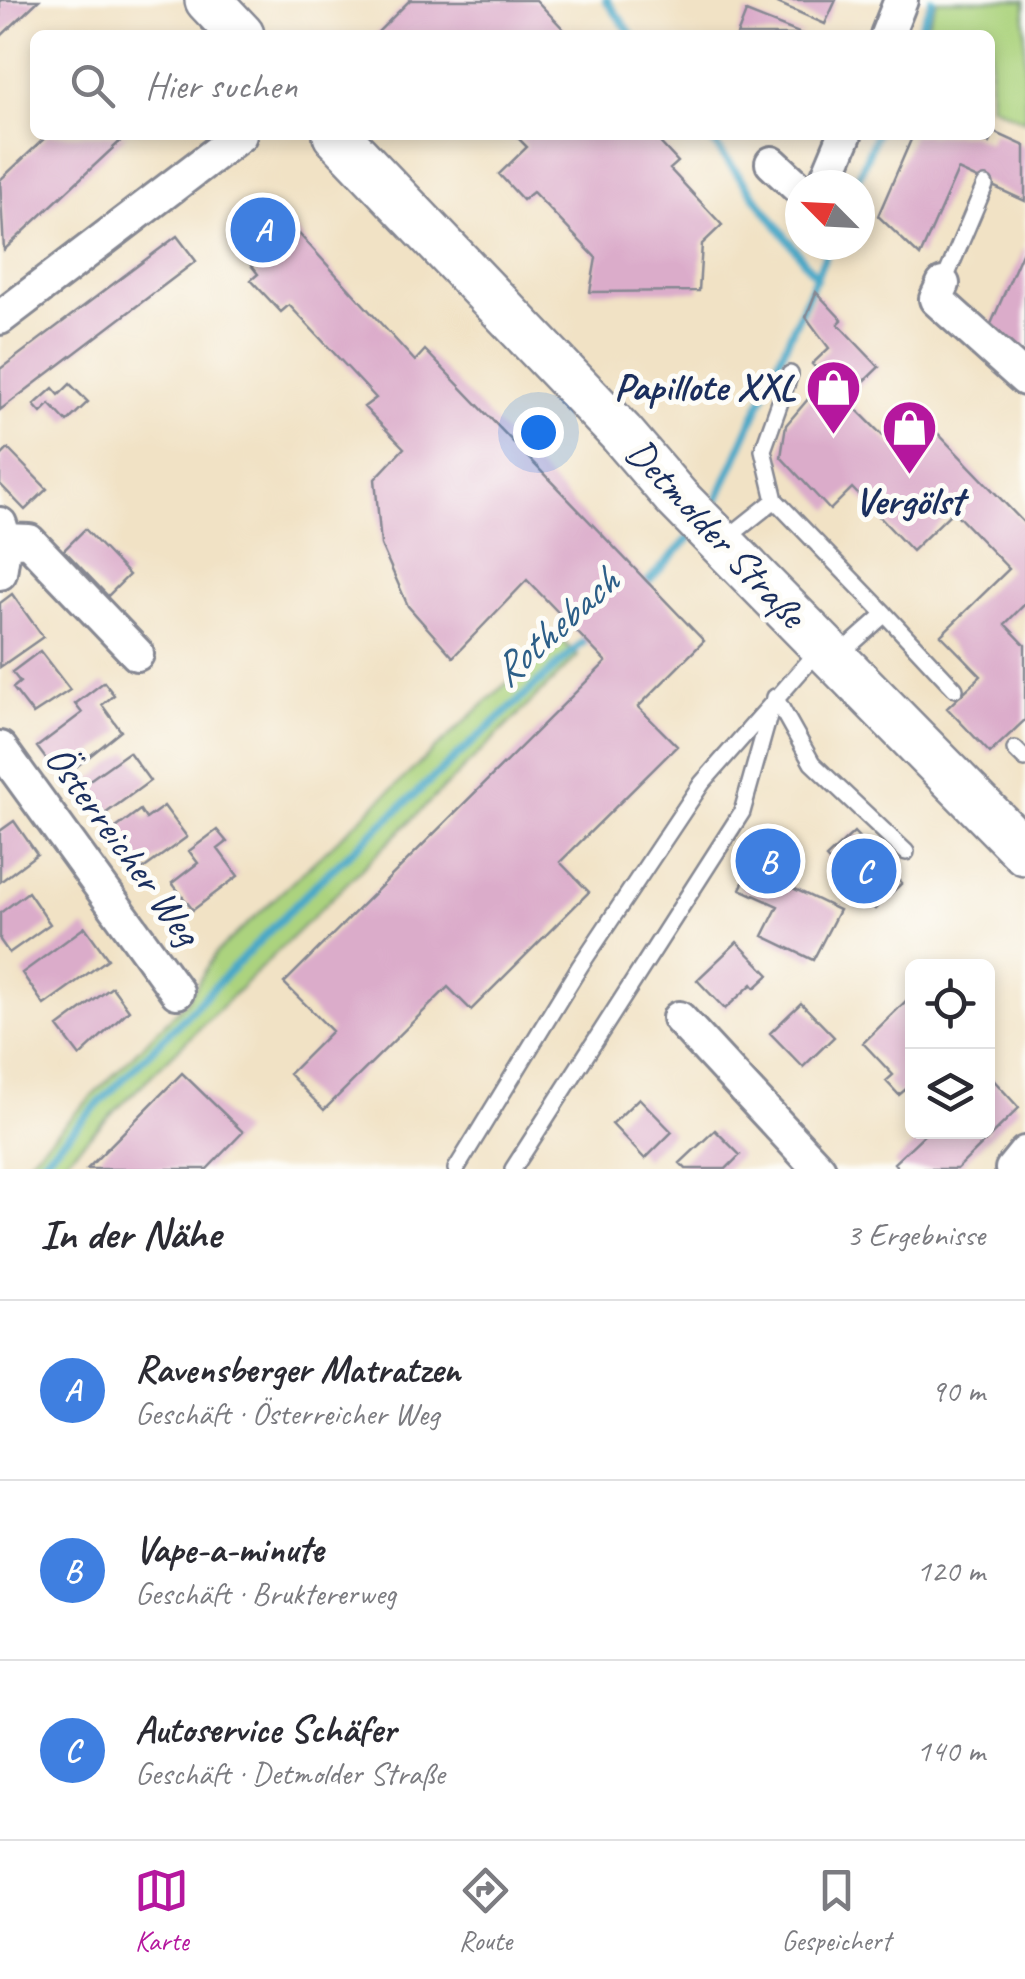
<!DOCTYPE html>
<html lang="de">
<head>
<meta charset="utf-8">
<style>
	:root { --surface:#fff; --page:#f7f7f7; --text:#2b2b33; --muted:#7c7c81; --line:#e1e1e2; --accent:#b5179e }
	body { margin:0; font-family:Caveat,sans-serif; background:var(--page); color:var(--text) }
	.controls { position:absolute; right:30px; bottom:30px; display:grid; overflow:hidden; border-radius:15px; box-shadow:0 5px 15px #0003 }
	.controls button { width:90px; height:90px; display:grid; place-items:center; padding:0; border:0; border-bottom:2px solid var(--line); background:var(--surface); color:var(--text); font:50px sans-serif }
	.compass { position:absolute; left:785px; top:170px; width:90px; height:90px; border-radius:50%; background:var(--surface); box-shadow:0 5px 15px #0003; rotate:294deg }
	.you { position:absolute; left:538px; top:432px; width:35px; height:35px; margin:-25px; border:8px solid #fff; border-radius:50%; background:#1a73e8; box-shadow:0 0 0 15px #1a73e833 }
	.badge { display:grid; place-items:center; width:65px; height:65px; border-radius:50%; background:var(--accent); color:#fff; font-size:32px; font-weight:700 }
	.pin { position:absolute; translate:-50% -50%; border:5px solid #fff; box-shadow:0 2px 10px #0006 }
	.list { margin:0; padding:0; list-style:none }
	h2 { display:flex; justify-content:space-between; align-items:center; height:130px; margin:0; padding:0 40px; font-size:42px }
	h2 small { font-size:32px; font-weight:400; color:var(--muted) }
	.list li { display:grid; grid-template-columns:65px 1fr auto; gap:30px; align-items:center; box-sizing:border-box; height:180px; padding:0 40px; border-top:2px solid var(--line) }
	.list b { display:block; font-size:38px; white-space:nowrap }
	.list p { margin:0; font-size:32px; white-space:nowrap; color:var(--muted) }
	.list em { font-size:32px; font-style:normal; color:var(--muted) }
	.icon { flex:none; width:55px; height:55px; fill:none; stroke:currentColor; stroke-width:2; stroke-linecap:round; stroke-linejoin:round }
	.map { position:relative; flex:none; width:1025px; height:1169px; overflow:hidden }
	.search { position:absolute; background:var(--surface); box-shadow:0 5px 15px #0003; left:30px; right:30px; top:30px; height:110px; display:flex; align-items:center; gap:25px; box-sizing:border-box; padding:0 35px; border-radius:15px; color:var(--muted); font-size:38px }
	.sheet { height:670px; background:var(--surface) }
	nav { display:flex; justify-content:space-around; align-items:center; box-sizing:border-box; height:140px; border-top:2px solid var(--line); background:var(--surface); font-size:28px; color:var(--muted) }
	nav a { display:grid; justify-items:center; gap:5px }
	nav .on { color:var(--accent) }
	.map>svg:first-child { display:block }
	.green { fill:#acd37e; stroke:#64816e; stroke-width:2.5 }
	.lines { fill:none; stroke-linecap:round; stroke-linejoin:round }
	.stream { stroke:#48a8c7; stroke-width:8 }
	.building { fill:#dbacca }
	.lane-casing { stroke:#868892; stroke-width:20 }
	.street-casing { stroke:#868892; stroke-width:38 }
	.secondary-casing { stroke:#868892; stroke-width:50 }
	.lane { stroke:#fff; stroke-width:15 }
	.street { stroke:#fff; stroke-width:32 }
	.secondary { stroke:#fff; stroke-width:45 }
	.labels { text-anchor:middle; dominant-baseline:central; stroke-width:10; stroke-linejoin:round; paint-order:stroke }
	.poi-label { font-size:40px; font-weight:bold; fill:#1b2f5e; stroke:#fdfcf7; text-anchor:end }
	.street-label { font-size:40px; fill:#1b2f5e; stroke:#fdfcf7 }
	.water-label { font-size:42px; font-style:italic; fill:#2d5f88; stroke:#fdfcf7 }
</style>
</head>
<body>
<div class="map">
<svg width="1025" height="1169" viewBox="0 0 1025 1169">
	<rect width="100%" height="100%" fill="#fdfcf7"/>
	<filter id="ink" filterUnits="userSpaceOnUse"><feTurbulence type="fractalNoise" baseFrequency=".01" numOctaves="2"/><feDisplacementMap in="SourceGraphic" scale="20" xChannelSelector="R" yChannelSelector="G"/><feConvolveMatrix kernelMatrix="1 2 1 2 8 2 1 2 1" color-interpolation-filters="sRGB"/></filter>
	<filter id="wash" filterUnits="userSpaceOnUse"><feTurbulence type="fractalNoise" baseFrequency=".0048" numOctaves="4" result="noise"/><feDisplacementMap in="SourceGraphic" scale="40" xChannelSelector="R" yChannelSelector="G"/><feGaussianBlur stdDeviation="2.25" result="paint"/><feColorMatrix in="noise" values="0 0 0 0 0 0 0 0 0 0 0 0 0 0 0 0 0 1.4 0 .05"/><feComposite in="paint" operator="in"/></filter>
	<g filter="url(#wash)">
		<rect width="100%" height="100%" fill="#f1e2c5"/>
		<path class="green" d="M937,0H1025V121L990,105V35H923Z
			M561,639L578,656L56,1169H20L188,1000L215,954L501,688Z"/>
		<g class="lines">
			<path class="stream" d="M606,0L632,35
				M917,35L932,0
				M708,135L817,278
				M855,185L876,135
				M712,512L830,245
				M641,589L693,534
				M34,1169L318,882L590,636"/>
		</g>
		<g id="blocks">
			<path class="building" d="M0,0H39L0,37Z
				M410,0H536L569,35H375Z
				M771,0H836L825,24Z
				M746,12L804,35H737Z
				M994,132L1025,146V201L958,170L920,256L878,216L913,135H972L989,143Z
				M48,135H127L4,250L0,180Z
				M515,135H653L678,162L670,169L722,225L702,244L699,291L590,292L596,258L533,192L523,200L499,174L527,147Z
				M271,213H280L415,361L425,350L704,641L638,707L677,746L560,862L589,892L471,1010L448,987L324,1110L289,1074L332,1031L284,983L606,662L527,580L453,657L408,606L381,545L375,479L404,448L364,407L376,398L289,305L281,312L251,280L258,274L236,246Z
				M177,236L196,261L0,410V369Z
				M1025,246V357L991,324Z
				M816,292L842,320L838,324L879,367L846,399L894,447L924,419L1025,524V604L1005,624L1025,645V720L990,753L947,708L981,676L941,635L1009,569L953,511L912,551L852,488L830,510L781,457L786,425L826,378L812,364L829,348L806,317Z
				M70,384L88,402L67,422L50,404L41,413L34,405L53,388L59,395Z
				M8,449L47,489L25,510L0,484V457Z
				M85,529L129,575L108,596L64,550Z
				M12,594L43,637L0,667V603Z
				M40,651L70,690L33,714L13,688L20,682L12,672Z
				M104,682L114,695L102,705L121,731L61,779L37,747L82,713L75,704Z
				M129,752L150,781L102,816L81,786Z
				M164,806L187,837L143,869L112,831L140,810L146,819Z
				M14,821L37,854L0,882V831Z
				M217,830L227,842L218,849L238,876L193,910L172,883L198,863L189,851Z
				M854,832L902,883L875,909L826,858Z
				M768,851L780,861L776,880L839,910L813,960L763,936L778,906L740,889L755,858Z
				M28,892L50,924L9,953L0,940V913Z
				M85,927L108,959L44,1005L22,973Z
				M737,942L769,975L755,988L752,984L725,1009L697,980Z
				M112,987L129,1010L80,1056L58,1027Z
				M912,995V1096L906,1089L899,1095L886,1081L893,1075L863,1043Z
				M801,1003L834,1037L803,1067L770,1033Z
				M182,1073L243,1132L207,1169H87Z
				M988,1074L1019,1108L957,1169H899L894,1163L927,1132H988Z
				M639,1098L672,1132L645,1159L612,1124Z
				M715,1130L740,1155L726,1169H686L680,1163Z"/>
		</g>
	</g>
	<g filter="url(#ink)">
		<use href="#blocks" fill-opacity="0" stroke="#868892" stroke-width="2.5"/>
		<g class="lines">
			<defs>
				<path id="lane" d="M943,284L985,185
					M775,500L763,450L790,374
					M726,539L775,500L885,614
					M838,656L885,614L955,689
					M775,697L812,763L906,852
					M1015,749L1025,759
					M456,1169L580,966L702,783L820,649
					M513,1169L742,812L772,705"/>
				<path id="street" d="M887,35L901,0
					M772,163L800,189
					M824,185L845,135
					M943,284L936,299L1025,379
					M0,318L240,135
					M0,524L5,540L0,573
					M5,540L29,541L137,654
					M0,748L177,992
					M679,1018L819,1169
					M1012,1169L1025,1153"/>
				<path id="secondary" d="M208,0L241,35
					M336,135L621,433L676,497L1025,852"/>
			</defs>
			<use href="#lane" class="lane-casing"/>
			<use href="#street" class="street-casing"/>
			<use href="#secondary" class="secondary-casing"/>
			<use href="#lane" class="lane"/>
			<use href="#street" class="street"/>
			<use href="#secondary" class="secondary"/>
		</g>
	</g>
	<defs>
		<symbol id="shop-pin" viewBox="-11 -11 22 30"><path d="M0 17L-7.5 6A9.5 9.5 0 1 1 7.5 6Z" fill="#b5179e" stroke="#fdfcf7"/><path d="M-5-2.5h2.3a2.7 3.5 0 0 1 5.4 0H5L5.5 6h-11ZM-1.5-2.5h3a1.5 2.3 0 0 0-3 0Z" fill="#fff"/></symbol>
	</defs>
	<g fill-rule="evenodd">
		<use href="#shop-pin" x="802" y="356" width="63" height="86"/>
		<use href="#shop-pin" x="878" y="396" width="63" height="86"/>
	</g>
	<g class="labels">
		<g class="poi-label">
			<text x="795" y="387">Papillote XXL</text>
			<text x="909" y="501" text-anchor="middle">Vergölst</text>
		</g>
		<g class="street-label">
			<text transform="translate(716 533) rotate(47)">Detmolder Straße</text>
			<text transform="translate(123 845) rotate(54)">Österreicher Weg</text>
		</g>
		<g class="water-label">
			<text transform="translate(555 627) rotate(-42)">Rothebach</text>
		</g>
	</g>
</svg>
<div class="controls">
<button><svg class="icon" aria-label="locate" viewBox="0 0 24 24"><circle cx="12" cy="12" r="6"/><path d="M12 2v4M12 18v4M2 12h4M18 12h4"/></svg></button>
<button><svg class="icon" aria-label="layers" viewBox="0 0 24 24"><path d="M12 4l9 5-9 5-9-5zM3 14l9 5 9-5"/></svg></button>
</div>
<svg class="compass" viewBox="-18 -18 36 36"><path d="M0-13l5 13h-10z" fill="#e53935"/><path d="M0 13l5-13h-10z" fill="#7c7c81"/></svg>
<div class="you"></div>
<div class="pin badge" style="left:263px;top:230px;background:#3f7fe0">A</div>
<div class="pin badge" style="left:768px;top:861px;background:#3f7fe0">B</div>
<div class="pin badge" style="left:864px;top:871px;background:#3f7fe0">C</div>
<div class="search"><svg class="icon" aria-label="search" viewBox="0 0 24 24"><circle cx="10" cy="10" r="6"/><path d="M15 15l6 6"/></svg>Hier suchen</div>
</div>
<section class="sheet">
<h2>In der Nähe<small>3 Ergebnisse</small></h2>
<ul class="list">
<li><span class="badge" style="background:#3f7fe0">A</span><div><b>Ravensberger Matratzen</b><p>Geschäft · Österreicher Weg</p></div><em>90 m</em></li>
<li><span class="badge" style="background:#3f7fe0">B</span><div><b>Vape-a-minute</b><p>Geschäft · Bruktererweg</p></div><em>120 m</em></li>
<li><span class="badge" style="background:#3f7fe0">C</span><div><b>Autoservice Schäfer</b><p>Geschäft · Detmolder Straße</p></div><em>140 m</em></li>
</ul>
</section>
<nav>
<a class="on"><svg class="icon" aria-label="map" viewBox="0 0 24 24"><path d="M3 6l6-2 6 2 6-2v14l-6 2-6-2-6 2zM9 4v14M15 6v14"/></svg>Karte</a>
<a><svg class="icon" aria-label="directions" viewBox="0 0 24 24"><path d="M12 3l9 9-9 9-9-9zM9 14v-3h6M13 9l2 2-2 2"/></svg>Route</a>
<a><svg class="icon" aria-label="saved" viewBox="0 0 24 24"><path d="M7 4h10v16l-5-4-5 4z"/></svg>Gespeichert</a>
</nav>
</body>
</html>
